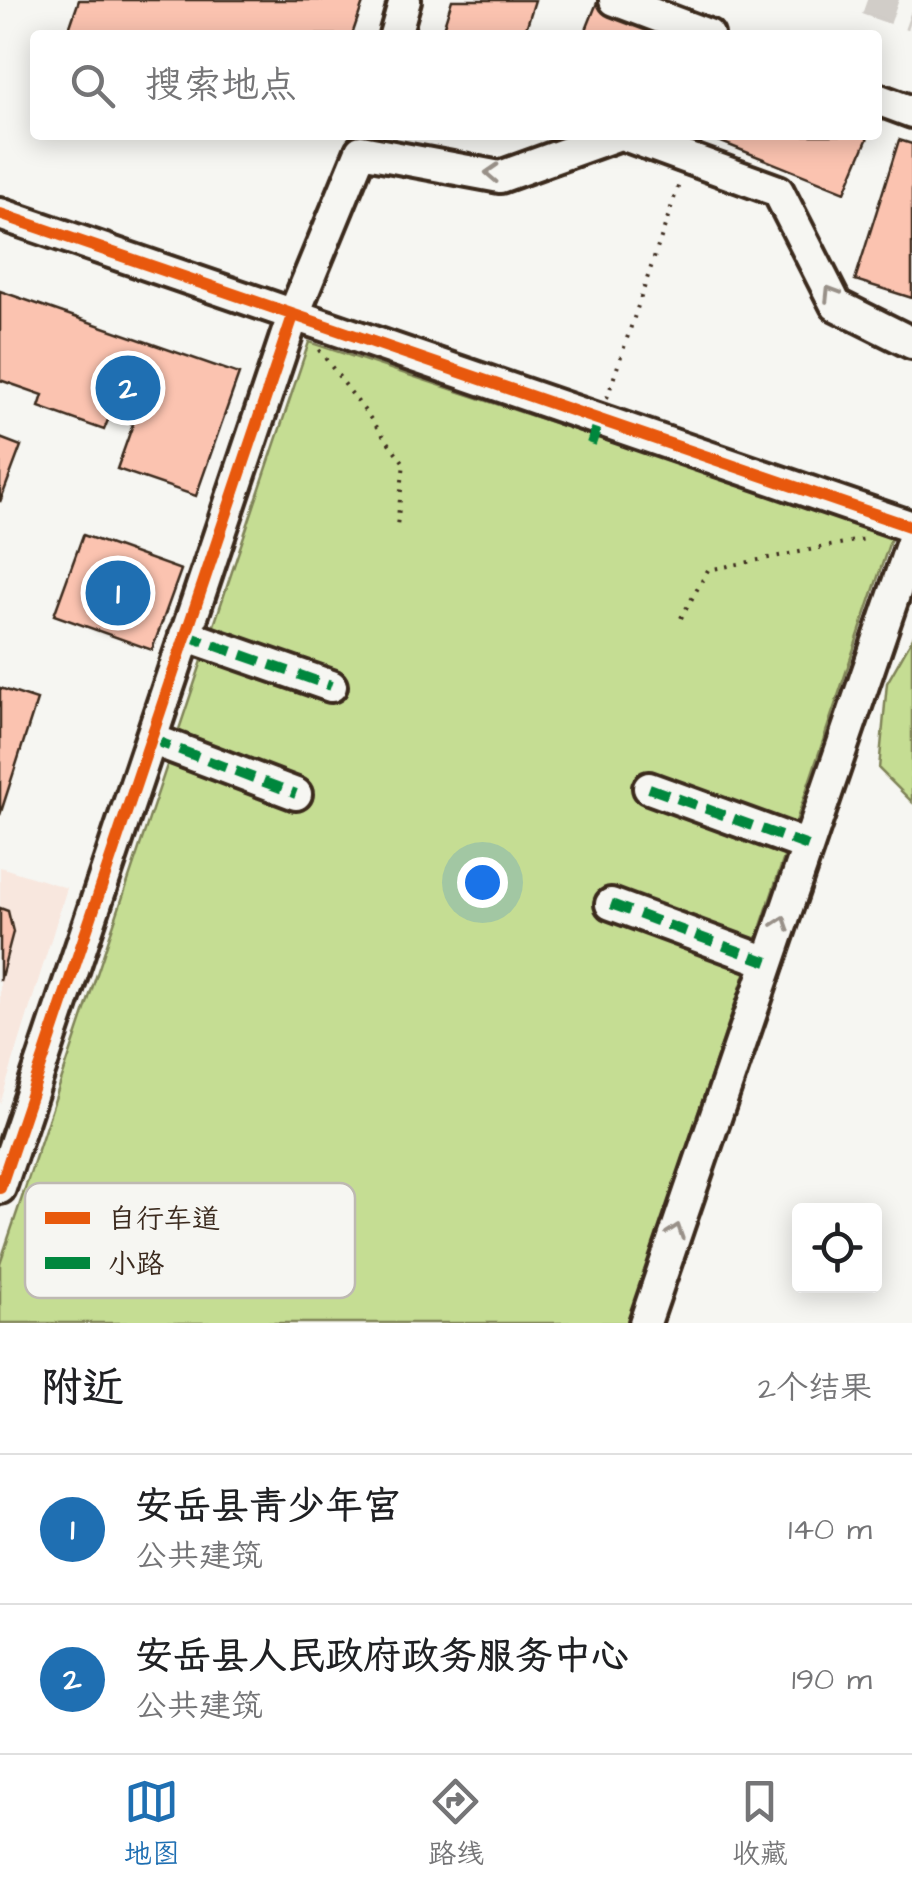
<!DOCTYPE html>
<html lang="zh">
<head>
<meta charset="utf-8">
<style>
	:root { --surface:#fff; --page:#f2f2f2; --text:#202124; --muted:#757577; --line:#e0e0e0; --accent:#1f6fb2 }
	body { margin:0; font-family:"Architects Daughter","LXGW WenKai TC",sans-serif; background:var(--page); color:var(--text) }
	.controls { position:absolute; right:30px; bottom:30px; display:grid; overflow:hidden; border-radius:10px; box-shadow:0 5px 25px #0003 }
	.controls button { width:90px; height:90px; display:grid; place-items:center; padding:0; border:0; border-bottom:2px solid var(--line); background:var(--surface); color:var(--text); font:50px sans-serif }
	.you { position:absolute; left:482px; top:882px; width:35px; height:35px; margin:-25px; border:8px solid #fff; border-radius:50%; background:#1a73e8; box-shadow:0 0 0 15px #1a73e833 }
	.badge { display:grid; place-items:center; width:65px; height:65px; border-radius:50%; background:var(--accent); color:#fff; font-size:32px; font-weight:700 }
	.pin { position:absolute; translate:-50% -50%; border:5px solid #fff; box-shadow:0 2px 10px #0006 }
	.list { margin:0; padding:0; list-style:none }
	h2 { display:flex; justify-content:space-between; align-items:center; height:130px; margin:0; padding:0 40px; font-size:42px }
	h2 small { font-size:32px; font-weight:400; color:var(--muted) }
	.list li { display:grid; grid-template-columns:65px 1fr auto; gap:30px; align-items:center; box-sizing:border-box; height:150px; padding:0 40px; border-top:2px solid var(--line) }
	.list b { display:block; font-size:38px; white-space:nowrap }
	.list p { margin:0; font-size:32px; white-space:nowrap; color:var(--muted) }
	.list em { font-size:32px; font-style:normal; color:var(--muted) }
	.icon { flex:none; width:55px; height:55px; fill:none; stroke:currentColor; stroke-width:2; stroke-linecap:round; stroke-linejoin:round }
	.map { position:relative; flex:none; width:912px; height:1323px; overflow:hidden }
	.search { position:absolute; background:var(--surface); box-shadow:0 5px 25px #0003; left:30px; right:30px; top:30px; height:110px; display:flex; align-items:center; gap:25px; box-sizing:border-box; padding:0 35px; border-radius:10px; color:var(--muted); font-size:38px }
	.sheet { height:430px; background:var(--surface) }
	nav { display:flex; justify-content:space-around; align-items:center; box-sizing:border-box; height:140px; border-top:2px solid var(--line); background:var(--surface); font-size:28px; color:var(--muted) }
	nav a { display:grid; justify-items:center; gap:5px }
	nav .on { color:var(--accent) }
	.map>svg:first-child { display:block }
	.built { fill:#f8e7de }
	.green { fill:#c5dd93; stroke:#808458; stroke-width:2.5 }
	.building { fill:#fbc3b0; stroke:#3b2a1e; stroke-width:2.5 }
	.lines { fill:none; stroke-linecap:round; stroke-linejoin:round }
	.minor-tunnel { stroke:#d1cdc8; stroke-width:30; stroke-dasharray:30 15; stroke-linecap:butt }
	.minor-casing { stroke:#3b2a1e; stroke-width:38 }
	.path { stroke:#3b2a1e; stroke-width:4; stroke-dasharray:2.5 8; stroke-linecap:butt }
	.minor { stroke:#f6f6f2; stroke-width:30 }
	.quiet { stroke:#00873e; stroke-width:10; stroke-dasharray:20 10; stroke-linecap:butt }
	.cycleway-casing { stroke:#f6f6f2; stroke-width:19 }
	.cycleway { stroke:#e8590c; stroke-width:12 }
	.oneway { stroke:#989088 }
	.key { fill:#f6f6f2; stroke:#beb9b2; stroke-width:2.5 }
	.key-label { font-size:28px; fill:#3b2a1e }
</style>
</head>
<body>
<div class="map">
<svg width="912" height="1323" viewBox="0 0 912 1323">
	<rect width="100%" height="100%" fill="#f6f6f2"/>
	<filter id="ink" filterUnits="userSpaceOnUse"><feTurbulence type="fractalNoise" baseFrequency=".01" numOctaves="2"/><feDisplacementMap in="SourceGraphic" scale="20" xChannelSelector="R" yChannelSelector="G"/><feConvolveMatrix kernelMatrix="1 2 1 2 8 2 1 2 1" color-interpolation-filters="sRGB"/></filter>
	<g filter="url(#ink)">
		<path class="built" d="M0,867L67,888L0,1104Z"/>
		<path class="green" d="M309,342L892,535L628,1323H0V1263Z
			M912,639V802L879,769L887,683Z"/>
		<path class="building" d="M79,0H364L352,35H67Z
			M452,0H535L524,35H441Z
			M598,0H611L697,35H584Z
			M704,135H869L845,192Z
			M899,140L912,144V298L855,280Z
			M0,291L239,374L196,496L117,469L133,424L110,415L104,430L39,407L43,395L0,380Z
			M0,438L21,446L0,502Z
			M83,535L181,570L152,650L54,615Z
			M0,688L37,700L0,815Z
			M0,908L8,911L13,932L0,981Z"/>
		<g class="lines">
			<path class="minor-tunnel" d="M867,0L912,16"/>
			<defs>
				<path id="minor" d="M615,0L708,35
					M395,35L405,0
					M877,99L912,112
					M624,135L778,191L836,305L912,343
					M0,214L912,527
					M185,635L331,686
					M151,739L296,794
					M649,788L808,846
					M611,904L768,962
					M0,1188L293,316L361,151L500,177L617,135
					M645,1323L912,542"/>
			</defs>
			<use href="#minor" class="minor-casing"/>
			<path class="path" d="M319,350L404,463L397,526
				M607,398L679,184
				M681,618L708,570L865,539"/>
			<use href="#minor" class="minor"/>
			<path class="quiet" d="M591,444L600,418
				M185,635L331,686
				M151,739L296,794
				M649,788L808,846
				M611,904L768,962"/>
			<defs>
				<path id="cycleway" d="M0,214L912,527
					M0,1188L293,316"/>
			</defs>
			<use href="#cycleway" class="cycleway-casing"/>
			<use href="#cycleway" class="cycleway"/>
		</g>
		<defs><path id="oneway-chevron" d="M-2-3.5L2.5 0L-2 3.5" fill="none" stroke-width="1.6" stroke-linecap="round" stroke-linejoin="round" transform="scale(2.5)"/></defs>
		<g class="oneway">
			<use href="#oneway-chevron" transform="translate(492 173) rotate(-177)"/>
			<use href="#oneway-chevron" transform="translate(831 293) rotate(-122)"/>
			<use href="#oneway-chevron" transform="translate(782 923) rotate(-71)"/>
			<use href="#oneway-chevron" transform="translate(676 1231) rotate(-71)"/>
		</g>
	</g>
	<rect x="25" y="1183" width="330" height="115" rx="15" class="key"/>
	<rect x="45" y="1212" width="45" height="12" fill="#e8590c"/>
	<rect x="45" y="1257" width="45" height="12" fill="#00873e"/>
	<g class="key-label">
		<text x="108" y="1228">自行车道</text>
		<text x="108" y="1273">小路</text>
	</g>
</svg>
<div class="controls">
<button><svg class="icon" aria-label="locate" viewBox="0 0 24 24"><circle cx="12" cy="12" r="6"/><path d="M12 2v4M12 18v4M2 12h4M18 12h4"/></svg></button>
</div>
<div class="you"></div>
<div class="pin badge" style="left:118px;top:593px">1</div>
<div class="pin badge" style="left:128px;top:388px">2</div>
<div class="search"><svg class="icon" aria-label="search" viewBox="0 0 24 24"><circle cx="10" cy="10" r="6"/><path d="M15 15l6 6"/></svg>搜索地点</div>
</div>
<section class="sheet">
<h2>附近<small>2个结果</small></h2>
<ul class="list">
<li><span class="badge">1</span><div><b>安岳县青少年宫</b><p>公共建筑</p></div><em>140 m</em></li>
<li><span class="badge">2</span><div><b>安岳县人民政府政务服务中心</b><p>公共建筑</p></div><em>190 m</em></li>
</ul>
</section>
<nav>
<a class="on"><svg class="icon" aria-label="map" viewBox="0 0 24 24"><path d="M3 6l6-2 6 2 6-2v14l-6 2-6-2-6 2zM9 4v14M15 6v14"/></svg>地图</a>
<a><svg class="icon" aria-label="directions" viewBox="0 0 24 24"><path d="M12 3l9 9-9 9-9-9zM9 14v-3h6M13 9l2 2-2 2"/></svg>路线</a>
<a><svg class="icon" aria-label="saved" viewBox="0 0 24 24"><path d="M7 4h10v16l-5-4-5 4z"/></svg>收藏</a>
</nav>
</body>
</html>
